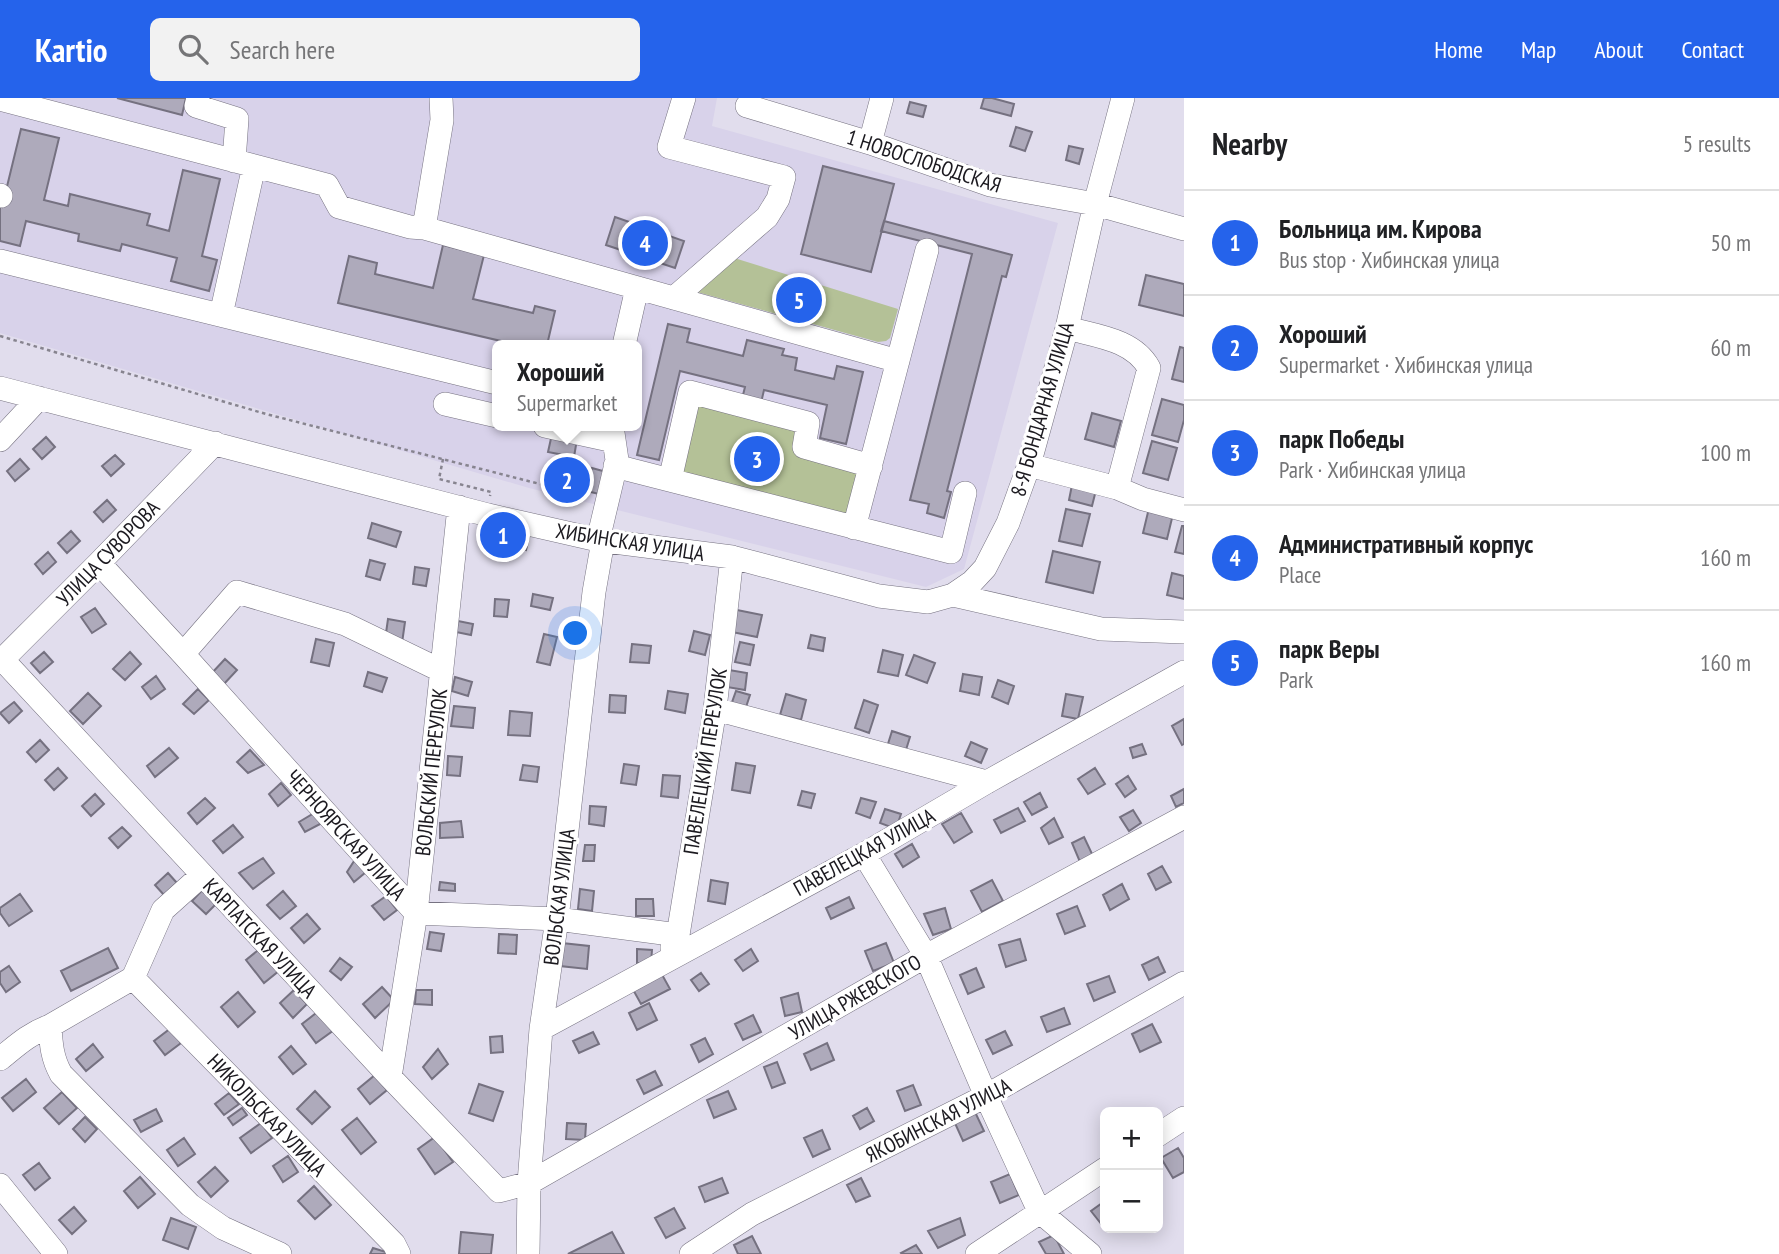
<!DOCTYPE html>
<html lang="en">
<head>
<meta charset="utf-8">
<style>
	:root { --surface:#fff; --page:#f2f2f2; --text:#202124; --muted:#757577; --line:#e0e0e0; --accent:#2563eb }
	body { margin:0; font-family:"PT Sans Narrow",sans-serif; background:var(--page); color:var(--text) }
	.controls { position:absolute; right:21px; bottom:21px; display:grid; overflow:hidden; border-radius:10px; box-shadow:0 4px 18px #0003 }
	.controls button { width:63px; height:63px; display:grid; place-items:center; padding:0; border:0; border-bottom:2px solid var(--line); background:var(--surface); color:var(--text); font:35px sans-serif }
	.you { position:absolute; left:576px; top:536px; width:24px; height:24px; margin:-18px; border:5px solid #fff; border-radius:50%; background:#1a73e8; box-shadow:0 0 0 10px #1a73e833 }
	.badge { display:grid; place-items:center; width:46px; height:46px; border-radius:50%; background:var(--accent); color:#fff; font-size:23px; font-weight:700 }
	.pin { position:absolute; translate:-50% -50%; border:4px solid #fff; box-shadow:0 2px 7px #0006 }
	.popup { position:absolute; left:492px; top:242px; width:150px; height:91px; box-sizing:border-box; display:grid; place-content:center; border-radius:10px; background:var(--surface); filter:drop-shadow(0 2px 5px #0005); font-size:23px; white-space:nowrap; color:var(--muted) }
	.popup b { font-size:26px; color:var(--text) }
	.popup::after { content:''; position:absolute; left:50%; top:100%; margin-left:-14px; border:14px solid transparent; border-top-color:var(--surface) }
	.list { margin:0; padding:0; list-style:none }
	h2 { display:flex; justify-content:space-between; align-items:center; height:91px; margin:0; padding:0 28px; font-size:30px }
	h2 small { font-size:23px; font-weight:400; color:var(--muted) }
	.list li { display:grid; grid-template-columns:46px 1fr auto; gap:21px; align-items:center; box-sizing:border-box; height:105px; padding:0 28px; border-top:2px solid var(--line) }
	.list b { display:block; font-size:26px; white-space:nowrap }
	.list p { margin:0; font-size:23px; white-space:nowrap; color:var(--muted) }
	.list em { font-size:23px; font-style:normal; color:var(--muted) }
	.icon { flex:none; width:38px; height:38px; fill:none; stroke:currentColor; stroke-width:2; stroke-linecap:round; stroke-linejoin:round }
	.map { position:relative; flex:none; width:1184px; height:1156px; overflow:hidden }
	header { display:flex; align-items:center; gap:42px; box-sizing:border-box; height:98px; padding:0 35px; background:var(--accent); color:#fff }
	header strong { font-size:33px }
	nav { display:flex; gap:38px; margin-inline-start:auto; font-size:24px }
	.search { width:490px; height:63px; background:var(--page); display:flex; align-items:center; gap:18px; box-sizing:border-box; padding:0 24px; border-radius:10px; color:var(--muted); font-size:26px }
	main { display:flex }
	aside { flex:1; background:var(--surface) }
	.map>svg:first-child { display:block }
	.built { fill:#d8d2ea; fill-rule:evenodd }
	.green { fill:#b4c197 }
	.building { fill:#aeaabb; stroke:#757180; stroke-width:2 }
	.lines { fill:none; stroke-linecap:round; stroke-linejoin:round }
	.minor-casing { stroke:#767281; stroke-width:24 }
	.path { stroke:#87848f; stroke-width:2.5; stroke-dasharray:3.5 3.5; stroke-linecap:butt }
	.minor { stroke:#fff; stroke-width:23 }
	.labels { text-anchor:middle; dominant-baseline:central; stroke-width:6; stroke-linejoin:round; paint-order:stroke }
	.street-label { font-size:21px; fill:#1b191f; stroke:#fff }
</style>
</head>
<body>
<header>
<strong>Kartio</strong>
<div class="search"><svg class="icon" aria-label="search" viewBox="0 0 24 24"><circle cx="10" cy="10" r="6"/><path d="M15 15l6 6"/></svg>Search here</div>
<nav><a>Home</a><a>Map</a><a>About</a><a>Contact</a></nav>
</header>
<main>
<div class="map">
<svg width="1184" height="1156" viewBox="0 0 1184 1156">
	<rect width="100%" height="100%" fill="#e1dded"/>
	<path class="built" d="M0,0H717L712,28L1058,125L964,471L926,489L529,390L0,235ZM497,247H637V328H497Z"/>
	<path class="green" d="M731,159L898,211L890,240L886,243L878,244L697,194Z
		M697,307L794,324L861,375L847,415L842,419L699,383L679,372Z"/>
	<path class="building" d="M117,0H186L182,17Z
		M984,0H992L1014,6L1011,18L981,10Z
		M910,4L926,8L923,19L907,15Z
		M1016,29L1032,34L1025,53L1010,48Z
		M21,31L59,40L44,102L68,108L70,96L150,116L147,127L169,133L183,72L220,81L202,158L217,162L209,193L171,183L177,160L122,146L120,153L78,143L79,136L26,123L20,148L0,143V108L2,109Z
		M1069,48L1083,51L1079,66L1066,62Z
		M823,68L894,86L871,174L801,156Z
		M615,119L684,143L675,170L606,147Z
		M884,123L1012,157L1006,179L1002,178L947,393L951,394L944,420L927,415L929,406L910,402L972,156L881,133Z
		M443,147L484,157L473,201L533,215L535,208L555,213L547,247H518L338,205L349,158L377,165L375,176L433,190Z
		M1146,177L1184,186V218L1139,207Z
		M668,226L690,231L687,244L743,258L747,242L784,251L782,257L797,260L795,272L834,281L837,268L863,274L846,346L820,340L827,307L764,292L761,305L742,301L745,289L680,273L659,362L637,357Z
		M1180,249L1184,250V284L1172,281Z
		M1162,301L1184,307V322L1178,344L1152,337Z
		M1092,315L1121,323L1114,349L1085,341Z
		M552,336L577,341L574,359L548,354Z
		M46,339L55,349L42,361L33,351Z
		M1152,343L1177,350L1168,382L1143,375Z
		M115,357L124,366L111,378L102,368Z
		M20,361L29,371L15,383L7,373Z
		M592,370L610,375L604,397L586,393Z
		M1072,387L1096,392L1092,408L1069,402Z
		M107,402L116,412L103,424L94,414Z
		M1149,410L1173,416L1167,441L1143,435Z
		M1066,411L1090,416L1082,448L1059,443Z
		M372,425L401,434L396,449L368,440Z
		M1182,428H1184V456L1175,454Z
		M491,431L513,436L512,444L489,439Z
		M71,433L80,443L67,455L58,445Z
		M513,436L529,440L526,452L511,449Z
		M1053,453L1100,464L1093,495L1046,484Z
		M48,454L56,464L43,476L35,466Z
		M370,462L385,466L380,482L366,478Z
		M415,469L429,471L426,488L413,486Z
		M1172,475L1184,478V501L1167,497Z
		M533,496L553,500L550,512L531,508Z
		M495,501L509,502L507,519L494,518Z
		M95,510L106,526L92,535L81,519Z
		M737,512L762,517L757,539L732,534Z
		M388,521L405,524L402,545L385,542Z
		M458,523L473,526L471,537L456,534Z
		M694,533L710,537L705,557L689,553Z
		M544,536L557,539L550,567L537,564Z
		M811,537L825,540L823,553L808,550Z
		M316,541L334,545L329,568L311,564Z
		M740,544L754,547L750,567L735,564Z
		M632,546L651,548L649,565L630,564Z
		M883,552L903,557L898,578L878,574Z
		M44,554L53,564L40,575L31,565Z
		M130,554L141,566L125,582L113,571Z
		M914,557L935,565L927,585L906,577Z
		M225,561L237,572L223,587L211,576Z
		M729,572L747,575L745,592L727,589Z
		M368,574L387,580L382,594L364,588Z
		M963,576L982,579L979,597L960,593Z
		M156,578L165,591L151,601L142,589Z
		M455,579L472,584L468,598L452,593Z
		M998,582L1014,588L1008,606L992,599Z
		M198,591L209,602L194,616L183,606Z
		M668,593L688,596L685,615L665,611Z
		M736,593L750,597L745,612L731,607Z
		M88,595L101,608L83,626L70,613Z
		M786,596L806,602L801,622L780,617Z
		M1066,596L1083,599L1078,621L1062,618Z
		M610,597L626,598L625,615L609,614Z
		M864,602L878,607L869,635L855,630Z
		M14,604L22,613L9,625L0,615Z
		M454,608L475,610L473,630L451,628Z
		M510,613L532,615L530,638L508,637Z
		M1184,621V646L1182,647L1172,628Z
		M892,633L910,639L905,655L887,649Z
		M40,642L49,652L36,664L27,654Z
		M971,644L987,651L981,665L965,658Z
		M1142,646L1146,656L1133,660L1130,650Z
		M169,650L178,660L155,679L147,668Z
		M250,652L264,667L248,675L237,664Z
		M448,658L462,659L460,678L447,677Z
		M736,665L755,668L750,695L732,692Z
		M624,666L639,668L636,687L621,685Z
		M523,667L539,669L537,684L520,682Z
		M58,670L67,680L54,692L45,682Z
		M1095,670L1105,686L1088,696L1078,681Z
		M663,677L680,678L678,700L661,698Z
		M1128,678L1136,691L1125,699L1116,686Z
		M281,685L291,697L278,708L269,696Z
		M1184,691V705L1176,709L1171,698Z
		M802,693L815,696L811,710L798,707Z
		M1040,695L1047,709L1032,717L1024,704Z
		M95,696L104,706L91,718L82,708Z
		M205,700L215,710L197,726L188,715Z
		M861,700L876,704L870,720L856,715Z
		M590,708L606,709L604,728L589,726Z
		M1018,710L1025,723L1001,735L994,722Z
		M885,711L901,716L896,731L880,725Z
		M1133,712L1141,725L1129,733L1120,719Z
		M316,714L322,725L305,734L299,724Z
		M961,715L972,734L954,745L942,726Z
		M1054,720L1063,739L1049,746L1041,730Z
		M461,723L463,739L440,740V725Z
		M233,727L243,739L223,755L213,743Z
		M122,729L131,738L118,750L109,740Z
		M1084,739L1093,758L1080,764L1072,745Z
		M912,746L919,759L903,769L895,756Z
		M585,747H595L594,763H583Z
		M263,760L274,775L253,791L239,775Z
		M356,760L366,774L354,784L347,774Z
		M1162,768L1171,784L1156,792L1148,776Z
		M168,775L177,785L164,797L155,787Z
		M711,782L728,785L725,806L708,803Z
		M992,782L1003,803L982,814L971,793Z
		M440,784L455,786V793L439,792Z
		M1122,786L1129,801L1110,812L1103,797Z
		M206,788L220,802L206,816L192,803Z
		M580,791L594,793L592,813L578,811Z
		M283,793L296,808L280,821L267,807Z
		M20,796L32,813L9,828L0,815V810Z
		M386,798L397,812L384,822L372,808Z
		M849,799L854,810L831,821L826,810Z
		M636,801H653L654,818H636Z
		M1077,808L1085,828L1065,836L1057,816Z
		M945,810L951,831L933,837L924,816Z
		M307,816L320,831L304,845L291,830Z
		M430,834L444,836L441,853L427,851Z
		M499,836L517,837L516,856L498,855Z
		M1020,841L1026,862L1006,869L999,847Z
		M562,845L589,848L587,871L560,868Z
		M886,845L894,865L873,873L865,853Z
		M262,849L280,872L264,885L246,862Z
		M108,850L118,870L71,893L61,873Z
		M637,851L652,852L651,865H637Z
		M751,851L758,863L743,873L735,862Z
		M1158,859L1165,874L1149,882L1142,867Z
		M340,860L352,869L341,882L330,873Z
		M9,868L20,884L6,894L0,885V874Z
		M976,870L984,889L968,896L960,877Z
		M660,873L670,891L641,906L631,888Z
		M701,875L709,886L699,893L691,882Z
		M1109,878L1115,894L1094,903L1087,886Z
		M382,889L394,902L375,920L363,906Z
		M294,892L307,906L293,920L280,905Z
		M416,892H432V907L415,906Z
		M238,894L255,914L238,929L221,909Z
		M798,895L802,914L785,918L781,900Z
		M649,905L657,922L637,932L629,915Z
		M1064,910L1070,926L1047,934L1041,919Z
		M320,912L334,932L316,945L302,926Z
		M753,917L761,934L743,942L735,926Z
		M1152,926L1161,944L1140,954L1132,936Z
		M171,930L181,945L165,957L154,943Z
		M1005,933L1012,947L993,956L986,942Z
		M593,934L599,946L579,955L573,943Z
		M502,938L503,954L491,955L490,939Z
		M705,940L713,956L699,964L691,947Z
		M827,945L834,962L811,972L804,956Z
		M93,946L103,959L86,973L76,961Z
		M291,948L306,966L293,976L279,959Z
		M438,951L448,966L432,981L423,969Z
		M777,964L785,985L772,990L764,969Z
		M655,973L662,987L644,996L637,982Z
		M375,977L387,992L370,1006L358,991Z
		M26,981L36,994L13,1013L2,1000Z
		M479,986L503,994L493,1023L469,1015Z
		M913,987L921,1007L905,1013L897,993Z
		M315,993L330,1009L312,1026L297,1011Z
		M728,993L736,1011L714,1020L707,1002Z
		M62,994L77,1010L59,1026L44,1010Z
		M229,995L239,1006L224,1017L215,1006Z
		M242,1010L247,1017L233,1027L228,1020Z
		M867,1010L874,1023L860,1031L853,1018Z
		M156,1011L162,1023L141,1034L134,1022Z
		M975,1014L984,1033L963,1043L954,1023Z
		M85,1019L97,1031L85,1044L73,1031Z
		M357,1020L376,1044L361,1056L342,1032Z
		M261,1025L272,1040L251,1055L240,1040Z
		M567,1025L586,1026L585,1042L566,1041Z
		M822,1032L830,1051L813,1059L804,1040Z
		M435,1039L453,1064L435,1076L418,1051Z
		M184,1040L195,1056L178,1068L167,1052Z
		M1178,1050L1184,1060V1074L1173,1080L1161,1060Z
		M288,1058L298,1074L283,1084L273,1068Z
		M39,1065L50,1080L35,1092L23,1077Z
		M215,1069L228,1083L211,1099L198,1084Z
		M1010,1076L1019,1097L1000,1105L991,1084Z
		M140,1079L155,1096L138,1110L124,1093Z
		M722,1080L728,1095L705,1104L699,1089Z
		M861,1080L870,1098L856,1104L847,1087Z
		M314,1088L331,1107L315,1121L298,1103Z
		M1105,1103V1125L1102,1127L1091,1113Z
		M74,1109L86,1123L72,1136L59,1122Z
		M674,1110L685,1130L666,1140L655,1120Z
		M171,1120L196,1129L188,1151L163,1142Z
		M960,1120L965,1137L938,1150L928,1133Z
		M461,1134L493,1137L491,1156H459Z
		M612,1134L624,1156H568Z
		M1054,1137L1064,1156H1046L1039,1144Z
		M752,1138L761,1156H738L734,1147Z
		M916,1147L922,1156H902L901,1155Z
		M373,1150L389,1155V1156H370Z"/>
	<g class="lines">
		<defs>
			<path id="minor" d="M198,0L196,8L237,21L234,63
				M0,1L327,87L339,109L410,129L424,130L898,263
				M747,8L870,45L990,87L1095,106L1184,131
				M870,45L882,0
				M0,97L1,98
				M424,130L442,22L441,0
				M0,163L497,285
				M674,200L767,119L778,101L784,79L669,49L684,0
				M221,217L254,68
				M624,247L637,190
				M0,290L488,417L598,442L732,459L879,498L928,504L953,497L1101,531L1184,534
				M445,306L497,318
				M545,328L614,343
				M0,342L39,300
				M1029,367L1117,390L1149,270C1133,241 1095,238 1067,230
				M615,368L951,454L965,395
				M670,382L690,294L808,325L804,349L871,368
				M1117,390L1143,401L1184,412
				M854,430L927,152
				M598,442L617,362L612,328
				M99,465L183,556L416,815L557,821L678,837
				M953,497L972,484L985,470L1008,425L1029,367L1067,230L1095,106L1123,0
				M183,556L237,494L345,526L442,573
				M3,562L390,979L499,1093L529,1085L926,858L1184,719
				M0,564L99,465L215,345
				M715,611L987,684
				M864,756L926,858L986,998L1039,1113L1090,1156
				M672,850L678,837L715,611L732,459
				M133,880L394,1146L399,1156
				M50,928C51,946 52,960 61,976L190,1107L223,1130L280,1156
				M541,931L864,756L987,684L1184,574
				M0,961C16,948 30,935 50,928L133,880L163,812L202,777
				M390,979L416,815L459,409
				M1158,1037L1184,1020
				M0,1087L56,1156
				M528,1156L529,1085L541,931L557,821L594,494L603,443
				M691,1156L752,1116L986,998L1184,885
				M977,1156L1105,1071"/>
		</defs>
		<use href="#minor" class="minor-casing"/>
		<path class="path" d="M0,238L266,316L579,396
			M443,361L439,381L491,394L490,398"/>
		<use href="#minor" class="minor"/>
	</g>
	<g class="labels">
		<g class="street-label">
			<text transform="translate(924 63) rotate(18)">1 НОВОСЛОБОДСКАЯ</text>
			<text transform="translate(1042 311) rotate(-74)">8-Я БОНДАРНАЯ УЛИЦА</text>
			<text transform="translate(630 444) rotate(9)">ХИБИНСКАЯ УЛИЦА</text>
			<text transform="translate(108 455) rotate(-46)">УЛИЦА СУВОРОВА</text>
			<text transform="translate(705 663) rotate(-81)">ПАВЕЛЕЦКИЙ ПЕРЕУЛОК</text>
			<text transform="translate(431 674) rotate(-84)">ВОЛЬСКИЙ ПЕРЕУЛОК</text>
			<text transform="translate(346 737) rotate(48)">ЧЕРНОЯРСКАЯ УЛИЦА</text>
			<text transform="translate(864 754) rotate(-29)">ПАВЕЛЕЦКАЯ УЛИЦА</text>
			<text transform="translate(559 799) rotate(-83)">ВОЛЬСКАЯ УЛИЦА</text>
			<text transform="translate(260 840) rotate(47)">КАРПАТСКАЯ УЛИЦА</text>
			<text transform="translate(855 899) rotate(-30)">УЛИЦА РЖЕВСКОГО</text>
			<text transform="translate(267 1017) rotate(46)">НИКОЛЬСКАЯ УЛИЦА</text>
			<text transform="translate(938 1022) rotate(-27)">ЯКОБИНСКАЯ УЛИЦА</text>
		</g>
	</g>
</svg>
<div class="controls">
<button>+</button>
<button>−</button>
</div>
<div class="you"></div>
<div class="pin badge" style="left:503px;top:437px">1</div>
<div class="pin badge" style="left:567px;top:382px">2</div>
<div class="popup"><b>Хороший</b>Supermarket</div>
<div class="pin badge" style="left:757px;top:361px">3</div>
<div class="pin badge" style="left:645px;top:145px">4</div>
<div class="pin badge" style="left:799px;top:202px">5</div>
</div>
<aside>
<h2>Nearby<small>5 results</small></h2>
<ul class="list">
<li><span class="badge">1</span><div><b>Больница им. Кирова</b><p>Bus stop · Хибинская улица</p></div><em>50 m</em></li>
<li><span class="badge">2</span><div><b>Хороший</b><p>Supermarket · Хибинская улица</p></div><em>60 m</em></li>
<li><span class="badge">3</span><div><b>парк Победы</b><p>Park · Хибинская улица</p></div><em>100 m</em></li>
<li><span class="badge">4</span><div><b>Административный корпус</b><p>Place</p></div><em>160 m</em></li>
<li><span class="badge">5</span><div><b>парк Веры</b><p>Park</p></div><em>160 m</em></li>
</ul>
</aside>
</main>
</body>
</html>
